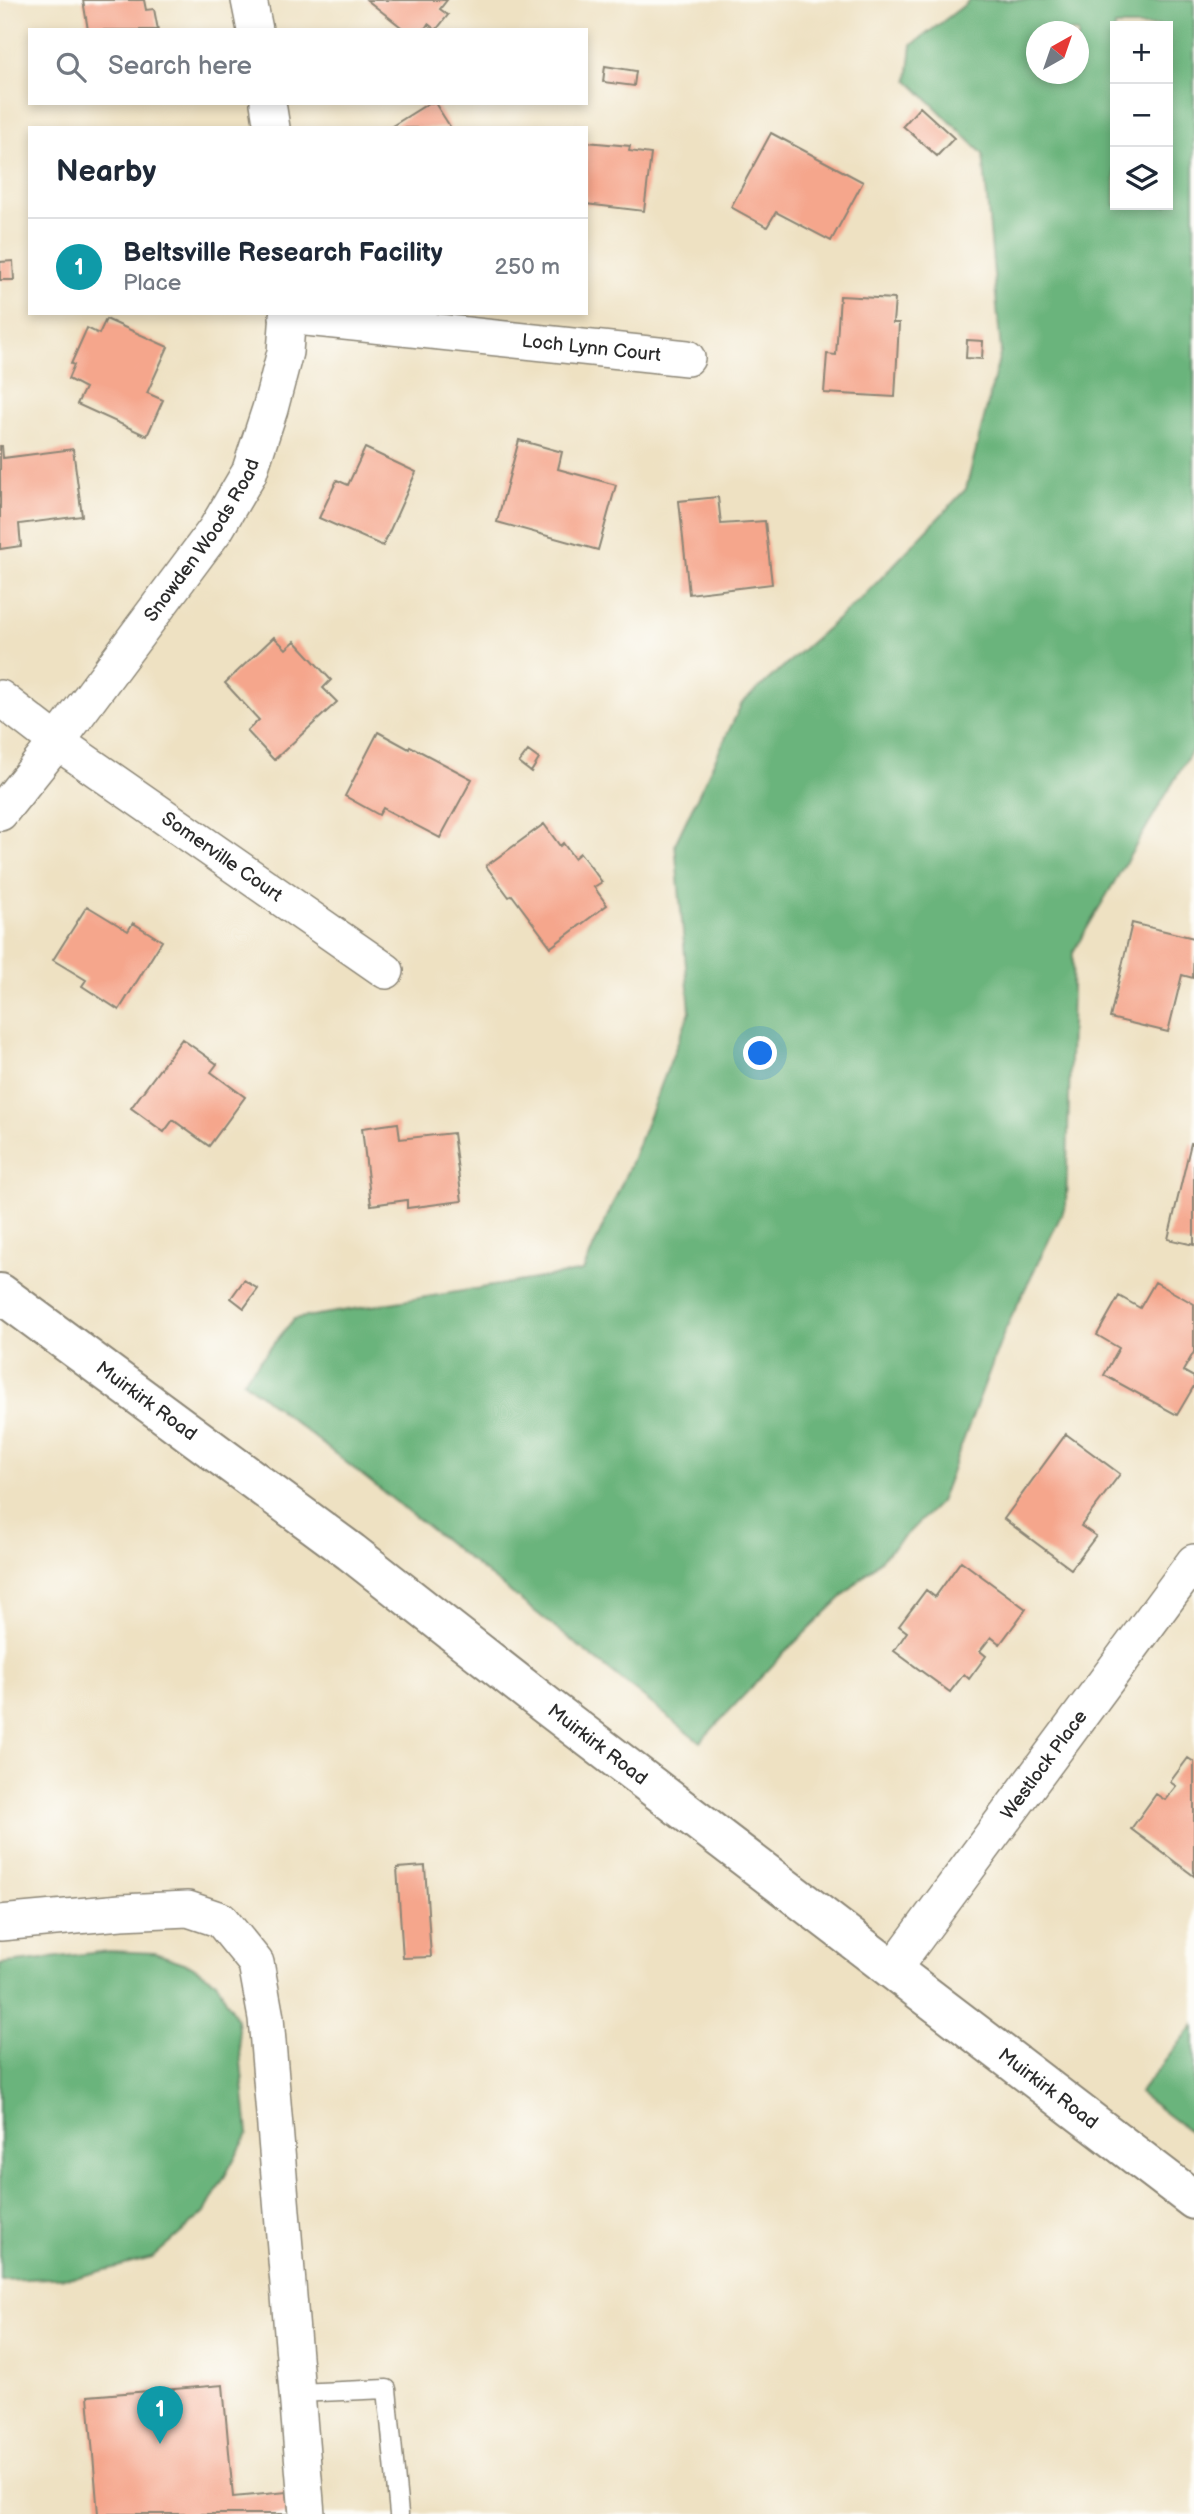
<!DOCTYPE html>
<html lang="en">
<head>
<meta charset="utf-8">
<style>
	:root { --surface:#fff; --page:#f6f6f7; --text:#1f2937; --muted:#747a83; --line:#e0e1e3; --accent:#db2777 }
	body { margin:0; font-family:"Balsamiq Sans",sans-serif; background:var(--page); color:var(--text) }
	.controls { position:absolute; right:21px; top:21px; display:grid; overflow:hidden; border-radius:0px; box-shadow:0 4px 10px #0003 }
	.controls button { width:63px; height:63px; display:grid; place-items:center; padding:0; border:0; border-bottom:2px solid var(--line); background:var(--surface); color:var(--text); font:35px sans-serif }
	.compass { position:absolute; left:1026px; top:21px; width:63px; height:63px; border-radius:50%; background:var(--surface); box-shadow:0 4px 10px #0003; rotate:40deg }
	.you { position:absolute; left:761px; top:1054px; width:24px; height:24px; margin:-18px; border:5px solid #fff; border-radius:50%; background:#1a73e8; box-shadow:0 0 0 10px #1a73e833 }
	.badge { display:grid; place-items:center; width:46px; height:46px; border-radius:50%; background:var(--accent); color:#fff; font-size:23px; font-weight:700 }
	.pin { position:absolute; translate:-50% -58px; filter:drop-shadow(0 2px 4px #0008) }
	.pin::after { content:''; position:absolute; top:37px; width:24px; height:21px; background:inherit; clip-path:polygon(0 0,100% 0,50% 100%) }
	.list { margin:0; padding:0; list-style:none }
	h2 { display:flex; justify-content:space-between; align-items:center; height:91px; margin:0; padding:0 28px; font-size:30px }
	h2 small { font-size:23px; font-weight:400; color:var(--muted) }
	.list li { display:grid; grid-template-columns:46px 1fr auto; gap:21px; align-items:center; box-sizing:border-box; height:98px; padding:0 28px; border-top:2px solid var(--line) }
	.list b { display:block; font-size:26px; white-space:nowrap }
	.list p { margin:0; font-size:23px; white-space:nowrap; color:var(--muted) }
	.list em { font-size:23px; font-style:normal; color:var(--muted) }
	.icon { flex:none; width:38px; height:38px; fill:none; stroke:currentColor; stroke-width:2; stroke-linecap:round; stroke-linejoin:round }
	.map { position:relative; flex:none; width:1194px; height:2514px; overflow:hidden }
	.search { position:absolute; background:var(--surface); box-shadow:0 4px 10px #0003; left:28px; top:28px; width:560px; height:77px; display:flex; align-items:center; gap:18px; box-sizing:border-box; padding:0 24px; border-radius:0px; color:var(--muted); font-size:26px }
	.panel { position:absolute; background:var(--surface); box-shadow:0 4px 10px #0003; left:28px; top:126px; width:560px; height:189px; border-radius:0px }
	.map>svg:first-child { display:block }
	.forest { fill:#6bb47b; stroke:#4b7053; stroke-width:2; fill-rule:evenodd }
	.building { fill:#f5a68c }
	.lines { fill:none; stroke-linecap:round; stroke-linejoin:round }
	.service-casing { stroke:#8c8676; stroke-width:21 }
	.minor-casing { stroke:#8c8676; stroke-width:38 }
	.secondary-casing { stroke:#8c8676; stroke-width:42 }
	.service { stroke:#fff; stroke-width:18 }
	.minor { stroke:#fff; stroke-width:35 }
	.secondary { stroke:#fff; stroke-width:38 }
	.labels { text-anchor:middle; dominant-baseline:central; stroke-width:7; stroke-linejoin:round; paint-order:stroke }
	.street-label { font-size:19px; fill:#2b2b2b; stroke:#fdfcf7 }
</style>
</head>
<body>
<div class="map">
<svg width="1194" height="2514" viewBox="0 0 1194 2514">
	<rect width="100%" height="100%" fill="#fdfcf7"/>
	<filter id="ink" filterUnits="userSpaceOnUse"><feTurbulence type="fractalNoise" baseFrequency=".0143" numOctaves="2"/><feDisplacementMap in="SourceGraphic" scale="14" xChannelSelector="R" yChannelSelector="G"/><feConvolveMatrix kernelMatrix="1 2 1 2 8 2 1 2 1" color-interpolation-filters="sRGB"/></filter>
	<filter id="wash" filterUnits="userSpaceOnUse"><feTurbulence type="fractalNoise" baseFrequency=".00686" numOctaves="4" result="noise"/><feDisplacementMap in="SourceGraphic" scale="28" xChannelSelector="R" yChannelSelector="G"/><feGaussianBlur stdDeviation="1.57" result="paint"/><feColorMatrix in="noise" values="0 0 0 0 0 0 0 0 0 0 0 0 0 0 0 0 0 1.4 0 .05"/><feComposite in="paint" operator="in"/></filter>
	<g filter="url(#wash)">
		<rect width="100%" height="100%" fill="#eee1c2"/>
		<path class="forest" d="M971,0H1194V747L1073,952L1066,1205L1005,1330L940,1502L783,1654L700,1742L243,1381L294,1319L583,1271L630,1165L690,1011L675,844L742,703L865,595L966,489L1001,351L983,154L908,80L912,45ZM1115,26H1168V205H1115ZM1036,32H1078V74H1036Z
			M109,1951L155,1953L190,1965L216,1981L237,2020L248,2134L205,2212L152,2258L78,2277L0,2280V1964Z
			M1194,2025V2135L1139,2093Z"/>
		<g id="blocks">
			<path class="building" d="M83,0H144L146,10L154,9L158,30H88Z
				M367,0H447L440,9L448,15L436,30L428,24L424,30H405Z
				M605,66L636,71L634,86L603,82Z
				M429,103H435L451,128H389Z
				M920,107L954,138L937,156L903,126Z
				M771,133L863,182L831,241L776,212L767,227L731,207Z
				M586,142L630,146L629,151L651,154L644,211L586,204Z
				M13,261L14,280H0V262Z
				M840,296L895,299L893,323H899L895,397L824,393L827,354L836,355Z
				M106,319L168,347L147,393L163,400L147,436L77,404L85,388L68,379L74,365L71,364L87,328L99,334Z
				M967,340L983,341L982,359L966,358Z
				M519,440L562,452L558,469L616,485L598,550L497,522Z
				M0,446H2L3,458L73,449L82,516L19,524L21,546L0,549Z
				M365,448L416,472L383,546L319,518L337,480L348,485Z
				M718,497L721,524L765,521L772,584L689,594L679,501Z
				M274,637L286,649L295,641L331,680L323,688L337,702L274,760L247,731L259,720L225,683Z
				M378,732L409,749L410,746L472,779L440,838L383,808L379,815L345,796Z
				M528,751L539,759L531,772L519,763Z
				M544,824L560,846L563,843L574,858L580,853L602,882L594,887L607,905L551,947L512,895L509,897L486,866Z
				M87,906L128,931L133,923L162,941L119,1010L82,986L86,980L53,960Z
				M1132,923L1194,938L1193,978L1182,975L1168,1032L1110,1018Z
				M182,1039L217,1064L211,1072L245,1097L209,1146L173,1120L164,1132L131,1108Z
				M398,1123L400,1139L453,1133L462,1201L407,1208V1200L371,1205L362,1128Z
				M1191,1143L1194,1144V1245L1168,1239Z
				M244,1280L258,1289L244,1308L231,1298Z
				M1155,1282L1194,1304V1352L1183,1371L1194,1377V1386L1177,1415L1104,1375L1119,1348L1097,1335L1119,1296L1140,1308Z
				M1066,1434L1120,1474L1081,1526L1096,1536L1071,1569L1004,1519Z
				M961,1561L1026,1609L1000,1644L991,1637L980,1651L986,1656L969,1679L964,1674L950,1692L894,1651L907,1632L899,1626L926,1590L935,1597Z
				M1188,1758L1194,1762V1876L1131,1829L1156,1794L1165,1800L1176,1786L1170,1782Z
				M425,1866L431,1957L403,1958L397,1868Z
				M223,2385L233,2497L287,2492L289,2514H98L88,2396Z"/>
		</g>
	</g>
	<g filter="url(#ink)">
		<use href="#blocks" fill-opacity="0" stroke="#8c8676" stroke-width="2"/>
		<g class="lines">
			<defs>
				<path id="service" d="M297,2393L387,2389L399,2514"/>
				<g id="minor">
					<path d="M249,0L255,30"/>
					<path d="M268,103L272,128"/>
					<path id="s1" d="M287,316L687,358"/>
					<path id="s2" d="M0,698L57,742L386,971"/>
					<path id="s3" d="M0,813L57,742L216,529L249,473L270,409L285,352L288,313"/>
					<path d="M0,1923L121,1912L188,1909L221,1920L256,1963L266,2018L307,2514"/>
					<path id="s4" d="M893,1969L1194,1562"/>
				</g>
				<g id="secondary">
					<path id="s5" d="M0,1293L351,1552L547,1706L1194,2200"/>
				</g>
			</defs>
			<use href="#service" class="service-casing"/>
			<use href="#minor" class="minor-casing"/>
			<use href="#secondary" class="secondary-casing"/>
			<use href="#service" class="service"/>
			<use href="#minor" class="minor"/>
			<use href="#secondary" class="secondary"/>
		</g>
	</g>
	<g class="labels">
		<g class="street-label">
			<text stroke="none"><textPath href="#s1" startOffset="306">Loch Lynn Court</textPath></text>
			<text stroke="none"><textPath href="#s3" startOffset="340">Snowden Woods Road</textPath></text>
			<text stroke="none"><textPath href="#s2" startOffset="273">Somerville Court</textPath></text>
			<text stroke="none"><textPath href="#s5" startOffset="182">Muirkirk Road</textPath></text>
			<text stroke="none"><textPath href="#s5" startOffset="749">Muirkirk Road</textPath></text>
			<text stroke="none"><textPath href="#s4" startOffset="254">Westlock Place</textPath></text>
			<text stroke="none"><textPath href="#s5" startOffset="1316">Muirkirk Road</textPath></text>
		</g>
	</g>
</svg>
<div class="controls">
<button>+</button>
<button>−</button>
<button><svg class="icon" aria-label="layers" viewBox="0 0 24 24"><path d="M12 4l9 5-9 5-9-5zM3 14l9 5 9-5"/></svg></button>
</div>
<svg class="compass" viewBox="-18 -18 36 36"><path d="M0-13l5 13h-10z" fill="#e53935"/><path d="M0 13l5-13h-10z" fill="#747a83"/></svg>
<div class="you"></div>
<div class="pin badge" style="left:160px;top:2444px;background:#0f9aa8">1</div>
<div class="search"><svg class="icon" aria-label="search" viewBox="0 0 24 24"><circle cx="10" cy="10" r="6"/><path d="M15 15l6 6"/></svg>Search here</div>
<section class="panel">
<h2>Nearby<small></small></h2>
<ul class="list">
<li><span class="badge" style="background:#0f9aa8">1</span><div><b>Beltsville Research Facility</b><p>Place</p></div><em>250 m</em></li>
</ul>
</section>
</div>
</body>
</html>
